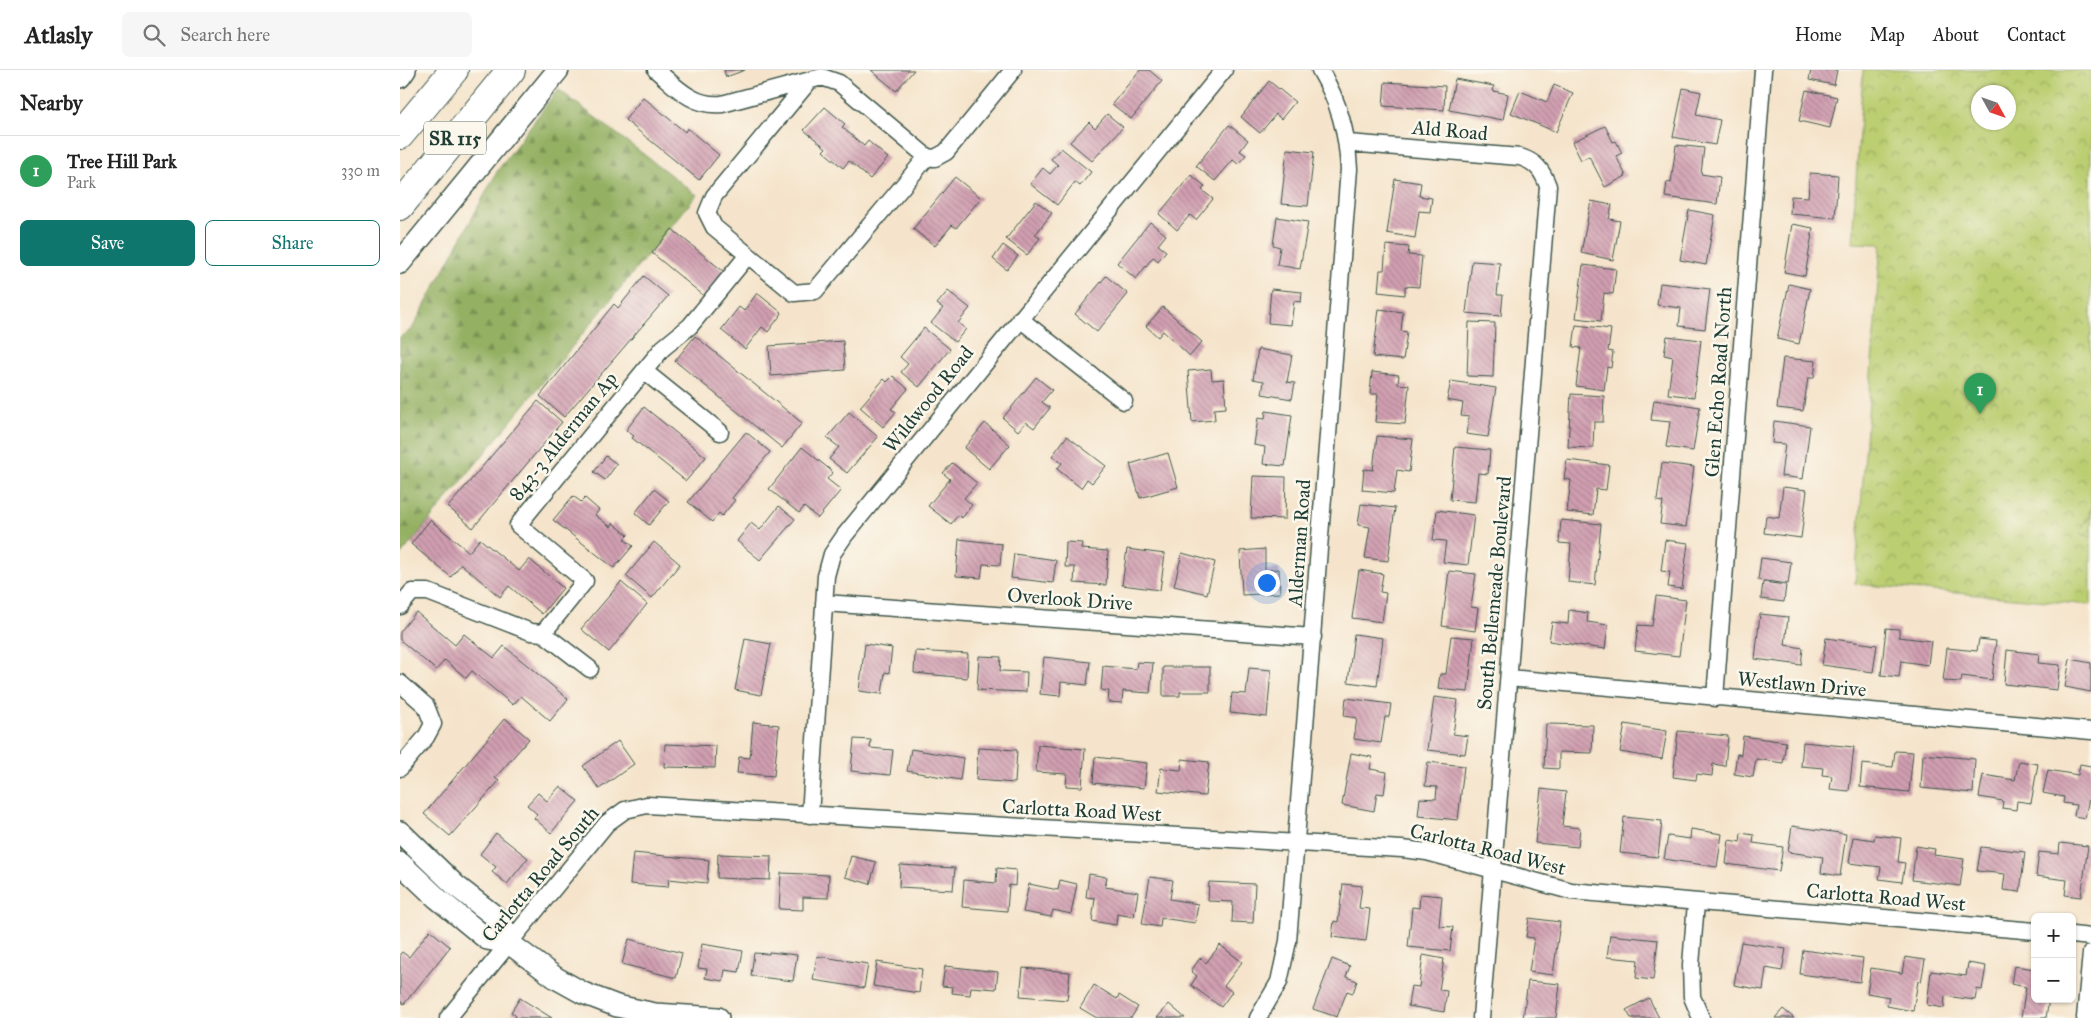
<!DOCTYPE html>
<html lang="en">
<head>
<meta charset="utf-8">
<style>
	:root { --surface:#fff; --page:#f6f6f6; --text:#222; --muted:#767676; --line:#e0e0e0; --accent:#0f766e }
	body { margin:0; font-family:"IM FELL Great Primer",serif; background:var(--page); color:var(--text) }
	.controls { position:absolute; right:15px; bottom:15px; display:grid; overflow:hidden; border-radius:8px; box-shadow:0 1px 4px #0004 }
	.controls button { width:45px; height:45px; display:grid; place-items:center; padding:0; border:0; border-bottom:1px solid var(--line); background:var(--surface); color:var(--text); font:25px sans-serif }
	.compass { position:absolute; left:1571px; top:15px; width:45px; height:45px; border-radius:50%; background:var(--surface); box-shadow:0 1px 4px #0004; rotate:130deg }
	.you { position:absolute; left:866px; top:512px; width:18px; height:18px; margin:-12px; border:4px solid #fff; border-radius:50%; background:#1a73e8; box-shadow:0 0 0 8px #1a73e833 }
	.badge { display:grid; place-items:center; width:32px; height:32px; border-radius:50%; background:var(--accent); color:#fff; font-size:16px; font-weight:700 }
	.pin { position:absolute; translate:-50% -41px; filter:drop-shadow(0 1px 2px #0008) }
	.pin::after { content:''; position:absolute; top:26px; width:18px; height:15px; background:inherit; clip-path:polygon(0 0,100% 0,50% 100%) }
	.list { margin:0; padding:0; list-style:none }
	h2 { display:flex; justify-content:space-between; align-items:center; height:65px; margin:0; padding:0 20px; font-size:21px }
	h2 small { font-size:16px; font-weight:400; color:var(--muted) }
	.list li { display:grid; grid-template-columns:32px 1fr auto; gap:15px; align-items:center; box-sizing:border-box; height:70px; padding:0 20px; border-top:1px solid var(--line) }
	.list b { display:block; font-size:19px; white-space:nowrap }
	.list p { margin:0; font-size:16px; white-space:nowrap; color:var(--muted) }
	.list em { font-size:16px; font-style:normal; color:var(--muted) }
	.actions { display:flex; gap:10px; padding:15px 20px }
	.actions a { flex:1; padding:11px 0; border:1px solid var(--accent); border-radius:8px; text-align:center; font-size:18px; color:var(--accent) }
	.actions .main { background:var(--accent); color:#fff }
	.icon { flex:none; width:28px; height:28px; fill:none; stroke:currentColor; stroke-width:2; stroke-linecap:round; stroke-linejoin:round }
	.map { position:relative; flex:none; width:1691px; height:948px; overflow:hidden }
	header { display:flex; align-items:center; gap:30px; box-sizing:border-box; height:70px; padding:0 25px; background:var(--surface); border-bottom:1px solid var(--line) }
	header strong { font-size:24px }
	nav { display:flex; gap:28px; margin-inline-start:auto; font-size:18px }
	.search { width:350px; height:45px; background:var(--page); display:flex; align-items:center; gap:12px; box-sizing:border-box; padding:0 18px; border-radius:8px; color:var(--muted); font-size:19px }
	main { display:flex }
	aside { flex:1; background:var(--surface) }
	.map>svg:first-child { display:block }
	.forest { fill:url(#forest-firs); stroke:#5a774c }
	.park { fill:url(#park-crowns); stroke:#6d8652; fill-rule:evenodd }
	.garden { fill:url(#garden-furrows); stroke:#6d8652 }
	.building { fill:url(#building-back-hatch) }
	.lines { fill:none; stroke-linecap:round; stroke-linejoin:round }
	.minor-casing { stroke:#3f564b; stroke-width:19 }
	.tertiary-casing { stroke:#3f564b; stroke-width:24 }
	.motorway-casing { stroke:#3f564b; stroke-width:30 }
	.minor { stroke:#fff; stroke-width:16 }
	.tertiary { stroke:#fff; stroke-width:21 }
	.motorway { stroke:#fff; stroke-width:28 }
	.labels { text-anchor:middle; dominant-baseline:central; stroke-width:5; stroke-linejoin:round; paint-order:stroke }
	.shield { fill:#fbf7ec; stroke:#61756b; stroke-width:1 }
	.shield-label { font-size:19px; font-weight:bold; fill:#1f3d34 }
	.street-label { font-size:20px; fill:#1f3d34; stroke:#fbf7ec }
</style>
</head>
<body>
<header>
<strong>Atlasly</strong>
<div class="search"><svg class="icon" aria-label="search" viewBox="0 0 24 24"><circle cx="10" cy="10" r="6"/><path d="M15 15l6 6"/></svg>Search here</div>
<nav><a>Home</a><a>Map</a><a>About</a><a>Contact</a></nav>
</header>
<main>
<aside>
<h2>Nearby<small></small></h2>
<ul class="list">
<li><span class="badge" style="background:#2e9e5b">1</span><div><b>Tree Hill Park</b><p>Park</p></div><em>330 m</em></li>
</ul>
<div class="actions"><a class="main">Save</a><a>Share</a></div>
</aside>
<div class="map">
<svg width="1691" height="948" viewBox="0 0 1691 948">
	<defs>
		<pattern id="forest-firs" width="22" height="20" patternUnits="userSpaceOnUse" patternTransform="scale(1.25)"><rect width="22" height="20" fill="#94b163"/><path d="M5 1l3.5 6h-7zM16 11l3.5 6h-7z" fill="#789152"/></pattern>
		<pattern id="park-crowns" width="20" height="18" patternUnits="userSpaceOnUse" patternTransform="scale(1.25)"><rect width="20" height="18" fill="#bbce71"/><path d="M2 6a3 3 0 1 1 6 0M12 15a3 3 0 1 1 6 0" fill="none" stroke="#97a85e"/></pattern>
		<pattern id="garden-furrows" width="10" height="10" patternUnits="userSpaceOnUse" patternTransform="scale(1.25)"><rect width="10" height="10" fill="#bbce71"/><path d="M-1 1l2-2M0 10L10 0M9 11l2-2" fill="none" stroke="#97a85e"/></pattern>
		<pattern id="building-back-hatch" width="6" height="6" patternUnits="userSpaceOnUse" patternTransform="scale(1.25)"><rect width="6" height="6" fill="#d19fb1"/><path d="M-1 5l2 2M0 0l6 6M5-1l2 2" fill="none" stroke="#a98391"/></pattern>
	</defs>
	<rect width="100%" height="100%" fill="#fbf7ec"/>
	<filter id="ink" filterUnits="userSpaceOnUse"><feTurbulence type="fractalNoise" baseFrequency=".02" numOctaves="2"/><feDisplacementMap in="SourceGraphic" scale="10" xChannelSelector="R" yChannelSelector="G"/><feConvolveMatrix kernelMatrix="1 2 1 2 8 2 1 2 1" color-interpolation-filters="sRGB"/></filter>
	<filter id="wash" filterUnits="userSpaceOnUse"><feTurbulence type="fractalNoise" baseFrequency=".0096" numOctaves="4" result="noise"/><feDisplacementMap in="SourceGraphic" scale="20" xChannelSelector="R" yChannelSelector="G"/><feGaussianBlur stdDeviation="1.12" result="paint"/><feColorMatrix in="noise" values="0 0 0 0 0 0 0 0 0 0 0 0 0 0 0 0 0 1.4 0 .05"/><feComposite in="paint" operator="in"/></filter>
	<g filter="url(#wash)">
		<rect width="100%" height="100%" fill="#f5e4cb"/>
		<path class="forest" d="M158,19L297,125L0,486V267L12,259L98,100Z"/>
		<path class="park" d="M1463,0H1691V535L1455,514L1481,174L1452,173ZM1578,22H1608V52H1578Z"/>
		<path class="garden" d="M1691,439V467L1680,463Z"/>
		<g id="blocks">
			<path class="building" d="M324,0H345L326,7Z
				M471,0H514L496,21Z
				M740,0H749L762,11L731,49L712,34Z
				M1411,0H1437L1434,15L1409,10Z
				M1055,9L1094,16L1093,21L1108,24L1103,50L1049,40Z
				M869,11L895,32L881,49L876,44L860,63L841,47Z
				M985,12L1045,16L1044,40L983,36Z
				M1154,15L1173,23L1156,62L1111,43L1120,21L1147,32Z
				M1283,18L1301,22L1296,45L1320,50L1315,75L1273,67Z
				M1406,20L1437,27L1430,58L1399,51Z
				M243,27L285,62L287,58L319,85L299,110L225,50Z
				M425,37L445,54L442,57L464,76L468,71L488,88L470,109L449,91L443,98L423,81L426,78L404,60Z
				M707,44L723,57L692,91L670,72L689,52L695,58Z
				M829,55L848,70L840,81L846,85L838,94L833,90L815,111L796,96Z
				M1205,56L1213,72L1216,71L1222,83L1216,86L1226,106L1205,117L1189,86L1181,90L1172,72Z
				M1276,75L1304,78L1301,104L1320,107L1317,134L1265,127L1267,112L1271,113Z
				M661,78L691,102L680,116L675,112L657,135L630,114L643,98L650,104L658,95L651,89Z
				M887,79L914,82L908,136L881,134Z
				M1410,103L1438,105L1435,148L1390,144L1391,126L1408,127Z
				M791,105L805,116L802,120L813,129L796,150L790,145L777,160L759,144Z
				M555,107L581,128L556,158L552,155L535,176L513,159Z
				M995,109L1021,113L1019,126L1032,128L1030,142L1019,141L1015,168L987,163Z
				M636,131L652,143L635,165L640,168L627,185L606,169Z
				M1191,131L1212,135L1209,149L1220,151L1213,190L1181,183Z
				M1289,140L1315,145L1306,195L1280,190Z
				M877,147L908,152L900,199L877,195L880,177L873,175Z
				M750,152L766,165L758,175L766,181L758,191L753,187L736,209L717,193Z
				M1392,154L1413,158L1405,206L1384,202Z
				M272,159L324,202L304,226L252,183Z
				M603,175L618,186L607,200L593,189Z
				M986,175L1009,177L1008,185L1022,186L1019,217L1005,216V225L978,222L980,200H984Z
				M1072,191L1100,193L1097,225H1103L1101,246L1066,243Z
				M1183,195L1216,199L1213,224L1204,223L1201,251L1176,248Z
				M244,206L268,226L164,347L140,326L214,234L218,238Z
				M706,206L728,224L697,262L675,244Z
				M1260,213L1310,219L1305,259L1279,256L1281,238L1257,235Z
				M1389,214L1410,219L1399,274L1377,269Z
				M871,219L902,222L901,232L894,231L891,255L868,253Z
				M548,221L570,238L558,253L566,259L555,272L531,253L543,238L537,234Z
				M357,223L382,243L368,262L362,257L345,279L321,260L339,237L344,241Z
				M763,237L802,272L790,286L763,261L758,267L746,256Z
				M979,239L1003,242L1001,261L1007,262L1003,290L973,287Z
				M1069,252L1095,253L1093,307L1067,306Z
				M1176,255L1211,259L1208,281L1213,282L1211,298L1207,297L1204,320L1176,316L1181,278L1173,277Z
				M524,258L550,279L519,317L501,302L508,294L500,287Z
				M295,266L402,353L382,378L275,291Z
				M1267,266L1301,270L1294,327L1268,324L1273,287L1264,285Z
				M443,271L445,300L371,306L369,276Z
				M858,279L892,285L887,312L895,313L892,329L862,324L864,311L853,309Z
				M1383,288L1416,291L1414,308H1408L1403,341L1377,338Z
				M811,299L812,310L824,309L826,338L814,339L815,350L792,352L788,301Z
				M972,302L999,305L998,314L1009,315L1005,354L975,352L978,324H970Z
				M493,306L508,319L491,339L496,342L483,357L460,337L484,309L487,312Z
				M636,307L652,320L642,332L650,338L634,358L626,352L618,361L603,348Z
				M1051,311L1096,318L1088,367L1066,364L1069,347L1061,346L1063,333L1047,330Z
				M1171,324L1204,326L1203,352H1194L1193,378L1168,377Z
				M1254,330L1300,337L1293,381L1266,377L1270,352L1251,350Z
				M138,331L162,352L73,458L48,437Z
				M244,337L306,387L286,411L232,368L234,366L226,360Z
				M866,341L892,345L885,396L863,394L865,377L854,375L858,348L865,349Z
				M449,342L478,367L447,403L429,389L439,377L427,368Z
				M1374,351L1410,356L1403,409L1381,406L1385,374L1372,373Z
				M585,353L610,375L589,399L564,378Z
				M346,362L370,382L332,428L335,430L322,446L319,443L312,452L288,432Z
				M667,366L706,396L692,413L687,409L681,418L657,399L662,393L652,386Z
				M977,366L1013,369L1009,402L997,400L994,423L962,420L964,399L973,400Z
				M402,377L433,402L427,409L441,420L418,448L404,437L399,443L369,419Z
				M1055,377L1090,380L1088,404L1078,403L1075,432L1050,430Z
				M768,383L778,417L740,428L730,394Z
				M206,386L217,394L205,410L194,402Z
				M1167,390L1209,395L1206,420L1196,419L1193,445L1167,442L1171,410L1164,409Z
				M552,393L577,413L564,428L572,435L562,448L558,445L551,454L528,436L550,409L543,403Z
				M1262,393L1294,397L1286,457L1260,454L1263,432L1257,431Z
				M853,406L886,407L885,449L851,448Z
				M1383,417L1407,420L1401,468L1364,463L1366,446L1379,448Z
				M254,419L269,431L249,455L235,443Z
				M173,426L181,432L185,428L199,440L195,445L211,457L213,453L228,465L224,469L233,476L214,498L153,450Z
				M961,434L995,438L988,491L965,488L970,457L958,455Z
				M379,436L395,449L360,490L337,471L351,453L360,460Z
				M1037,440L1074,445L1068,495L1043,492L1046,471L1033,470Z
				M30,450L69,482L80,469L119,501L129,489L163,518L142,544L109,516L100,527L61,494L51,507L11,474Z
				M1161,450L1201,454L1195,515L1168,512L1171,474L1159,473Z
				M559,469L602,474L600,495L583,494L581,508L556,506Z
				M1265,470L1288,473L1282,519L1268,517L1270,502L1261,501Z
				M254,472L280,494L252,528L226,506Z
				M666,472L682,473L681,479L708,481L706,515L674,513L675,497H665Z
				M727,479L765,484L760,520L722,515Z
				M865,479V500L879,499L880,523L842,525L840,481Z
				M782,483L815,492L807,524L774,516Z
				M614,484L656,490L653,513L611,508Z
				M1361,488L1391,492L1388,514L1358,510Z
				M959,500L983,504L980,522L986,523L982,552L952,548Z
				M1049,501L1076,504L1071,537L1078,538L1075,561L1042,556Z
				M221,512L247,534L209,582L181,559Z
				M1363,512L1386,515L1384,532L1361,529Z
				M1256,526L1286,530L1279,586L1235,581L1238,555L1252,556Z
				M1169,540L1188,543L1187,552L1208,555L1205,579L1149,571L1152,552L1168,554Z
				M16,542L55,575L64,564L94,588L104,576L168,629L150,651L121,626L113,635L72,601L66,608L45,590L36,600L0,570V562Z
				M1360,544L1388,547L1385,575L1403,578L1401,595L1355,589Z
				M1486,558L1499,559V567L1531,571L1528,595L1501,591L1499,607L1481,605Z
				M954,564L983,568L977,616L948,612Z
				M1051,566L1074,568L1068,622L1038,619L1040,604H1046Z
				M1426,568L1477,575L1473,602L1422,595Z
				M345,569L371,574L361,625L335,620Z
				M1579,569L1596,571L1592,610L1562,606L1561,612L1543,611L1547,578L1577,581Z
				M465,574L492,578L489,603L485,602L482,624L459,621Z
				M1607,580L1639,584L1638,593L1660,595L1657,620L1604,614Z
				M515,581L568,584L567,608L514,603Z
				M579,586L601,587L600,601L627,602L626,622L577,620Z
				M644,587L690,592L687,615L661,612L660,626L640,624Z
				M1670,589L1691,593V622L1665,617Z
				M737,592L753,593L750,623L723,621L722,633L708,632L709,621L701,620L703,596L736,599Z
				M763,597H810V622H780V626H763Z
				M849,598L871,600L867,647L830,643L832,623L846,624Z
				M1034,627L1058,630L1053,664L1068,666L1065,684L1027,680Z
				M946,628L991,634L989,647H985L981,673L954,669L957,648L944,646Z
				M105,648L129,669L95,708L99,711L50,766L24,744Z
				M353,652L379,655L374,706L337,703L339,687L350,688Z
				M1146,654L1193,655L1192,683L1159,682V699L1144,698Z
				M1225,654L1267,661L1262,689L1220,682Z
				M1278,661L1328,666L1325,696L1313,694L1312,706L1297,704L1296,710L1273,707Z
				M1343,666L1386,672L1383,693L1356,689L1353,707L1334,704L1337,684L1341,685Z
				M454,669L471,670L470,678L493,680L490,705L451,701Z
				M218,671L234,694L199,719L183,696Z
				M1403,672L1454,677L1449,721L1430,719L1432,706L1422,705L1423,698L1401,696Z
				M265,674L316,676L315,698L264,697Z
				M638,675L685,679L682,717L666,716L667,704L636,702Z
				M578,678L617,680L615,713L576,710Z
				M511,679L563,688L560,710L507,701Z
				M1495,681L1513,682L1509,722L1460,717L1462,694L1493,697Z
				M951,683L972,687L970,699L987,702L984,724L977,723L974,741L942,735Z
				M1523,684L1575,689L1573,723L1521,718Z
				M695,687L747,693L744,718L693,713Z
				M782,689L809,692L805,726L758,721L761,698L781,700Z
				M1619,691L1638,694L1631,733L1617,731L1616,740L1602,738L1603,731L1579,727L1583,705L1615,710Z
				M1028,692L1064,696L1058,750L1018,746L1020,728L1036,729L1037,717L1025,716Z
				M1680,694L1691,696V718L1685,748L1674,746L1676,735L1663,733L1664,727L1643,723L1648,700L1678,705Z
				M160,716L178,731L151,763L134,748L137,744L127,735L138,723L147,731Z
				M1141,719L1166,722L1162,756L1180,758L1178,777L1135,773Z
				M1224,747L1262,751L1258,787L1220,783Z
				M1392,756L1446,764L1440,806L1421,803L1423,787L1388,782Z
				M1291,759L1322,764L1317,797L1264,789L1268,766L1290,769Z
				M96,763L128,788L107,814L92,802L96,797L80,784Z
				M1341,763L1354,765L1353,773L1383,777L1379,801L1326,794L1329,770L1340,772Z
				M1475,765L1501,768L1498,792L1505,793L1502,812L1479,809L1481,797L1449,793L1453,767L1474,770Z
				M1660,773L1688,776L1681,827L1665,825L1667,810L1636,806L1639,782L1659,784Z
				M1516,776L1535,779L1534,785L1564,789L1560,816L1512,810Z
				M1581,777L1625,782L1620,822L1603,820L1605,804L1577,801Z
				M233,783L309,790L307,813L269,809L268,817L230,814Z
				M318,784L371,786L370,810L317,808Z
				M451,786L476,792L470,814L445,807Z
				M500,795L555,798L553,820L499,817Z
				M597,798L616,800L615,816L609,815L607,841L562,837L564,810L596,813Z
				M381,803L429,805L428,828L403,827V840L379,839Z
				M689,804L707,807L705,817L738,822L734,847L717,844L716,855L692,851L695,828L686,827Z
				M750,807L773,810L770,829L798,834L795,853L761,848L760,857L742,854Z
				M660,810L677,814L671,844L653,840L651,847L623,842L629,814L658,820Z
				M809,812L855,814L853,853L832,852L833,832L808,831Z
				M943,814L962,816L959,838L970,839L966,871L932,867L934,851L938,852Z
				M1020,824L1042,826L1039,856L1053,857L1050,881L1008,877L1012,837L1019,838Z
				M1129,848L1160,852L1153,905L1129,902L1134,868L1126,867Z
				M30,860L50,877L4,934L0,931V884L2,882L9,887Z
				M1210,865L1258,870L1253,910L1236,908L1238,890L1207,887Z
				M229,869L282,883L276,908L222,894Z
				M1341,872L1386,879L1382,901L1366,898L1363,920L1334,915Z
				M302,874L343,881L339,902L325,900L323,911L305,908L307,899L298,898Z
				M820,875L842,892L824,916L832,922L821,937L791,915L797,906L791,901L800,888L806,893Z
				M1403,880L1463,888L1460,912L1400,904Z
				M369,882L397,885L393,911L351,906L354,883L369,884Z
				M1023,885L1044,889L1039,920L1047,921L1044,942L1008,936L1011,916L1019,917Z
				M417,886L468,894L464,918L413,910Z
				M1505,887L1525,890L1521,912L1518,911L1513,941L1487,936L1489,927L1467,923L1471,898L1502,903Z
				M932,889L950,896L946,907L957,911L953,923L947,921L937,947L913,939Z
				M477,892L522,899L519,923L473,916Z
				M1568,893L1586,896L1582,920L1577,919L1575,930L1545,926L1544,938L1527,935L1531,901L1566,906Z
				M545,896L598,902L596,919L571,917L570,925L552,923L553,917L542,916Z
				M1614,896L1635,899V929H1649L1646,948H1621L1626,917L1611,914Z
				M623,898L670,902L667,930L620,926Z
				M1128,911L1160,914L1156,948H1123Z
				M694,915L717,929L719,925L738,937L731,948H697L680,938Z
				M120,928L152,948H115L116,946L111,942Z
				M1249,928L1259,948H1231L1226,940Z
				M769,934L785,948H757Z
				M1383,939L1394,948H1375Z"/>
		</g>
	</g>
	<g filter="url(#ink)">
		<use href="#blocks" fill-opacity="0" stroke="#3f564b" stroke-width="1"/>
		<g class="lines">
			<defs>
				<path id="minor" d="M256,0C276,17 293,37 322,34L422,7L439,13L527,87
					M410,10L314,126L307,143L314,157L394,223L415,221L527,87
					M948,73L1120,87C1136,92 1142,100 1148,116L1081,948
					M527,87L535,88L546,82L613,0
					M620,249L724,331
					M244,301L320,362
					M424,533L913,567
					M0,536L12,522H28L131,562L143,563L185,511L118,455L244,301L263,278L290,256L348,185
					M143,563L190,599
					M1109,608L1691,661
					M0,613L26,636L33,654L26,667L0,698
					M1315,628L1363,0
					M410,745L426,506L432,484L445,465L824,0
					M1296,833L1291,895L1292,927L1301,948
					M1672,865L1691,867
					M48,948L207,753L225,740L247,735L1002,779L1027,782L1171,821L1635,861
					M858,948L879,912L888,871L949,99C947,62 939,32 920,0
					M1685,948L1691,883"/>
				<path id="tertiary" d="M0,7L5,0
					M0,193L158,0
					M0,762L56,816L101,851L109,873
					M0,793L37,828L87,869L109,873L156,908L183,923L217,936L255,944L318,948"/>
				<path id="motorway" d="M0,65L54,0
					M0,136L111,0"/>
			</defs>
			<use href="#minor" class="minor-casing"/>
			<use href="#tertiary" class="tertiary-casing"/>
			<use href="#motorway" class="motorway-casing"/>
			<use href="#minor" class="minor"/>
			<use href="#tertiary" class="tertiary"/>
			<use href="#motorway" class="motorway"/>
		</g>
	</g>
	<g class="labels">
		<rect class="shield" x="24" y="51.5" width="62" height="33" rx="4"/>
		<g class="shield-label">
			<text x="55" y="68">SR 115</text>
		</g>
		<g class="street-label">
			<text transform="translate(1050 60) rotate(5)">Ald Road</text>
			<text transform="translate(1318 312) rotate(-86)">Glen Echo Road North</text>
			<text transform="translate(528 329) rotate(-51)">Wildwood Road</text>
			<text transform="translate(163 366) rotate(-51)">843-3 Alderman Ap</text>
			<text transform="translate(899 473) rotate(-86)">Alderman Road</text>
			<text transform="translate(1094 523) rotate(-85)">South Bellemeade Boulevard</text>
			<text transform="translate(670 529) rotate(4)">Overlook Drive</text>
			<text transform="translate(1402 614) rotate(5)">Westlawn Drive</text>
			<text transform="translate(682 740) rotate(3)">Carlotta Road West</text>
			<text transform="translate(1088 779) rotate(14)">Carlotta Road West</text>
			<text transform="translate(140 804) rotate(-50)">Carlotta Road South</text>
			<text transform="translate(1486 827) rotate(5)">Carlotta Road West</text>
		</g>
	</g>
</svg>
<div class="controls">
<button>+</button>
<button>−</button>
</div>
<svg class="compass" viewBox="-18 -18 36 36"><path d="M0-13l5 13h-10z" fill="#e53935"/><path d="M0 13l5-13h-10z" fill="#767676"/></svg>
<div class="you"></div>
<div class="pin badge" style="left:1580px;top:344px;background:#2e9e5b">1</div>
</div>
</main>
</body>
</html>
